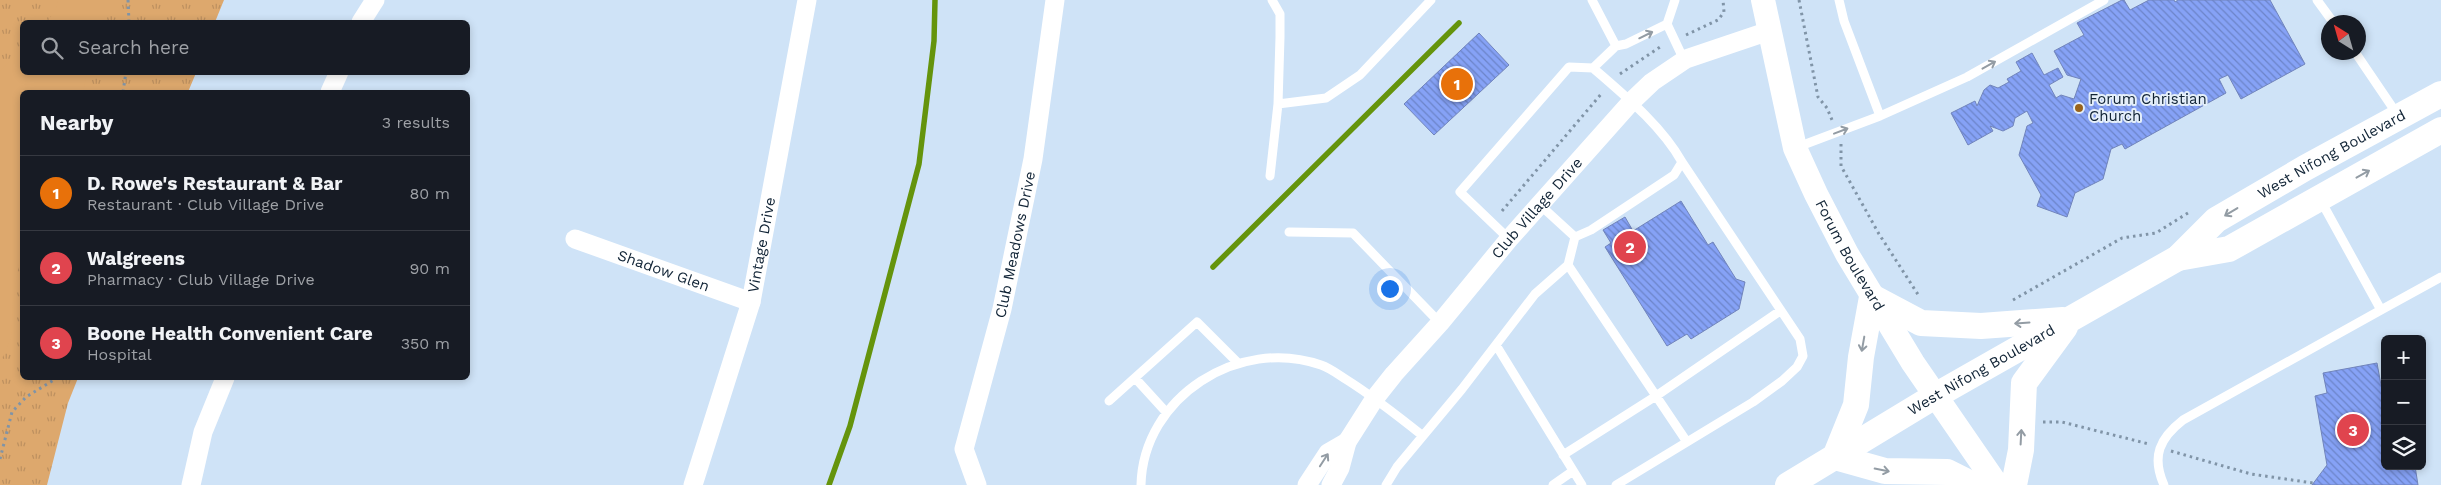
<!DOCTYPE html>
<html lang="en">
<head>
<meta charset="utf-8">
<style>
	:root { --surface:#171b24; --page:#20242c; --text:#f1f3f6; --muted:#9ea1a6; --line:#363941; --accent:#1a73e8 }
	body { margin:0; font-family:"Work Sans",sans-serif; background:var(--page); color:var(--text) }
	.controls { position:absolute; right:15px; bottom:15px; display:grid; overflow:hidden; border-radius:8px; box-shadow:0 2px 8px #0003 }
	.controls button { width:45px; height:45px; display:grid; place-items:center; padding:0; border:0; border-bottom:1px solid var(--line); background:var(--surface); color:var(--text); font:25px sans-serif }
	.compass { position:absolute; left:2321px; top:15px; width:45px; height:45px; border-radius:50%; background:var(--surface); box-shadow:0 2px 8px #0003; rotate:323deg }
	.you { position:absolute; left:1389px; top:288px; width:18px; height:18px; margin:-12px; border:4px solid #fff; border-radius:50%; background:#1a73e8; box-shadow:0 0 0 8px #1a73e833 }
	.badge { display:grid; place-items:center; width:32px; height:32px; border-radius:50%; background:var(--accent); color:#fff; font-size:16px; font-weight:700 }
	.pin { position:absolute; translate:-50% -50%; border:2px solid #fff; box-shadow:0 1px 5px #0006 }
	.list { margin:0; padding:0; list-style:none }
	h2 { display:flex; justify-content:space-between; align-items:center; height:65px; margin:0; padding:0 20px; font-size:21px }
	h2 small { font-size:16px; font-weight:400; color:var(--muted) }
	.list li { display:grid; grid-template-columns:32px 1fr auto; gap:15px; align-items:center; box-sizing:border-box; height:75px; padding:0 20px; border-top:1px solid var(--line) }
	.list b { display:block; font-size:19px; white-space:nowrap }
	.list p { margin:0; font-size:16px; white-space:nowrap; color:var(--muted) }
	.list em { font-size:16px; font-style:normal; color:var(--muted) }
	.icon { flex:none; width:28px; height:28px; fill:none; stroke:currentColor; stroke-width:2; stroke-linecap:round; stroke-linejoin:round }
	.map { position:relative; flex:none; width:2441px; height:485px; overflow:hidden }
	.search { position:absolute; background:var(--surface); box-shadow:0 2px 8px #0003; left:20px; top:20px; width:450px; height:55px; display:flex; align-items:center; gap:12px; box-sizing:border-box; padding:0 18px; border-radius:8px; color:var(--muted); font-size:19px }
	.panel { position:absolute; background:var(--surface); box-shadow:0 2px 8px #0003; left:20px; top:90px; width:450px; height:290px; border-radius:8px }
	.map>svg:first-child { display:block }
	.grass { fill:url(#grass-tufts) }
	.pitch { fill:#dda86d }
	.lines { fill:none; stroke-linecap:round; stroke-linejoin:round }
	.stream { stroke:#65940c; stroke-width:5.5 }
	.building { fill:url(#building-back-hatch); stroke:#7184bb }
	.path { stroke:#8094a7; stroke-width:3; stroke-dasharray:2.5 4; stroke-linecap:butt }
	.service { stroke:#fff; stroke-width:9 }
	.minor { stroke:#fff; stroke-width:19 }
	.tertiary { stroke:#fff; stroke-width:24 }
	.secondary { stroke:#fff; stroke-width:26 }
	.oneway { stroke:#939ca4 }
	.poi-dot { fill:#99631b; stroke:#e5eff9; stroke-width:2 }
	.labels { text-anchor:middle; dominant-baseline:central; stroke-width:4; stroke-linejoin:round; paint-order:stroke }
	.poi-label { font-size:15px; fill:#102335; stroke:#e5eff9; text-anchor:start }
	.street-label { font-size:15px; fill:#102335; stroke:#e5eff9 }
</style>
</head>
<body>
<div class="map">
<svg width="2441" height="485" viewBox="0 0 2441 485">
	<defs>
		<pattern id="grass-tufts" width="24" height="20" patternUnits="userSpaceOnUse" patternTransform="scale(1.25)"><rect width="24" height="20" fill="#dda86d"/><path d="M3 7l-1-3M5 7V3M7 7l1-3M15 17l-1-3M17 17v-4M19 17l1-3" fill="none" stroke="#bd905f"/></pattern>
		<pattern id="building-back-hatch" width="6" height="6" patternUnits="userSpaceOnUse" patternTransform="scale(1.25)"><rect width="6" height="6" fill="#86a2f6"/><path d="M-1 5l2 2M0 0l6 6M5-1l2 2" fill="none" stroke="#6c84c8"/></pattern>
	</defs>
	<rect width="100%" height="100%" fill="#cfe3f7"/>
	<path class="grass" d="M0,0H224L215,22H22V72L196,73L188,92H22V378H78L68,403L47,485H0Z"/>
	<path class="pitch" d="M58,0H107V22H47L56,9Z
		M22,49V72L87,73L83,92H22V244L13,302L11,338L0,363V71Z"/>
	<g class="lines">
		<path class="stream" d="M1213,267L1459,23
			M829,485L850,426L919,164L934,41L935,0"/>
	</g>
	<path class="building" d="M2122,0H2124L2130,10L2149,0H2174L2175,2L2178,0H2270L2305,64L2241,99L2228,75L2219,79L2226,93L2125,149L2122,144L2111,149L2103,179L2075,193L2067,217L2037,206L2041,195L2019,155L2027,126L2033,123L2027,111L2015,118L2013,126L2003,131L1990,126L1993,131L1968,145L1951,113L1975,101L1977,106L1984,90L1990,85L1998,88L2009,82L2007,79L2021,71L2016,62L2032,53L2044,75L2058,68L2063,77L2049,85L2056,98L2061,95L2074,99L2081,79L2067,75L2054,51L2084,35L2077,23Z
		M1479,33L1509,65L1434,135L1404,104Z
		M1681,201L1708,245L1713,242L1736,279L1745,282L1739,309L1691,339L1687,334L1667,346L1605,247L1611,243L1603,230L1625,217L1633,231Z
		M2377,363L2381,385L2385,384V466H2415L2418,485H2312L2327,465L2315,396L2327,393L2323,373Z"/>
	<g class="lines">
		<path class="path" d="M128,0L129,22
			M1799,0L1818,97L1827,108L1832,120
			M1686,35L1718,20L1724,12L1723,0
			M1620,74L1663,45
			M123,92L126,72
			M1841,144V166L1879,234L1919,296
			M1502,211L1602,93
			M2013,300L2122,238L2156,233L2191,211
			M2043,422H2062L2149,444
			M2171,451L2251,474L2313,483
			M0,459L12,412L26,397L57,378"/>
		<path class="service" d="M1592,0L1616,46L1626,44L1667,24
			M1675,0L1667,24L1684,60
			M1839,0L1844,21L1880,116
			M2317,0L2333,22
			M2355,52L2397,114
			M1593,68L1616,46
			M1278,104L1326,98L1360,75L1431,0
			M1795,148L1880,116L1967,77L2104,0
			M1270,176L1278,104L1280,37V14L1272,0
			M1289,232L1353,233L1440,323
			M1509,239L1460,192L1569,67L1593,68C1624,95 1661,125 1682,162L1674,175L1591,230L1575,237L1540,205
			M1568,265L1687,442
			M2381,310L2441,277
			M1496,345L1582,485
			M1135,378L1166,412
			M1109,401L1197,322L1238,363
			M1563,455L1656,396L1780,311
			M1141,485C1143,397 1239,336 1321,365C1330,368 1339,375 1347,380C1374,397 1398,416 1423,436
			M1386,485L1397,467L1462,389L1535,294L1568,265L1575,237
			M1553,485L1573,471
			M1616,485L1753,402L1782,381L1797,367L1803,356L1800,339L1682,162
			M2164,485C2151,456 2160,438 2183,420L2381,310L2321,201"/>
		<g class="minor">
			<path d="M361,22L375,0"/>
			<path d="M330,92L339,72"/>
			<path id="s1" d="M575,239L751,302"/>
			<path d="M191,485L203,432L225,378"/>
			<path id="s2" d="M693,485L751,302L807,0"/>
			<path id="s3" d="M977,485L964,449L1002,309L1033,159L1055,0"/>
			<path d="M1307,485L1328,453L1347,442"/>
			<path id="s4" d="M1331,485L1340,468L1347,442L1375,398L1394,374L1440,323L1509,239L1631,102L1652,82L1686,59L1769,31"/>
		</g>
		<path class="tertiary" id="s5" d="M1763,0L1795,148L1816,194L1847,254L1913,363L1997,485"/>
		<g class="secondary">
			<path d="M2178,258L2229,249L2441,130"/>
			<path id="s6" d="M1788,485L1935,396L2178,258L2216,220L2305,168L2441,94"/>
			<path d="M1973,485L1947,472L1885,471L1835,457L1856,405L1861,357L1872,297L1921,323L1981,326L2063,320"/>
			<path d="M2014,485L2021,450L2024,383L2065,327"/>
		</g>
	</g>
	<defs><path id="oneway-shaft" d="M-6 0H5M1.5-3L5.5 0L1.5 3" fill="none" stroke-width="1.6" stroke-linecap="round" stroke-linejoin="round" transform="scale(1.25)"/></defs>
	<g class="oneway">
		<use href="#oneway-shaft" transform="translate(1646 35) rotate(-26)"/>
		<use href="#oneway-shaft" transform="translate(1989 65) rotate(-29)"/>
		<use href="#oneway-shaft" transform="translate(1841 131) rotate(-21)"/>
		<use href="#oneway-shaft" transform="translate(2363 174) rotate(-29)"/>
		<use href="#oneway-shaft" transform="translate(2231 212) rotate(149)"/>
		<use href="#oneway-shaft" transform="translate(2022 323) rotate(176)"/>
		<use href="#oneway-shaft" transform="translate(1863 344) rotate(100)"/>
		<use href="#oneway-shaft" transform="translate(2021 437) rotate(-87)"/>
		<use href="#oneway-shaft" transform="translate(1324 460) rotate(-57)"/>
		<use href="#oneway-shaft" transform="translate(1882 470) rotate(11)"/>
	</g>
	<circle class="poi-dot" cx="2079" cy="108" r="5"/>
	<g class="labels">
		<g class="poi-label">
			<text x="2089" y="99">Forum Christian<tspan x="2089" dy="17">Church</tspan></text>
		</g>
		<g class="street-label">
			<text stroke="none"><textPath href="#s6" startOffset="638">West Nifong Boulevard</textPath></text>
			<text stroke="none"><textPath href="#s4" startOffset="348">Club Village Drive</textPath></text>
			<text stroke="none"><textPath href="#s2" startOffset="250">Vintage Drive</textPath></text>
			<text stroke="none"><textPath href="#s3" startOffset="249">Club Meadows Drive</textPath></text>
			<text stroke="none"><textPath href="#s5" startOffset="272">Forum Boulevard</textPath></text>
			<text stroke="none"><textPath href="#s1" startOffset="94">Shadow Glen</textPath></text>
			<text stroke="none"><textPath href="#s6" startOffset="225">West Nifong Boulevard</textPath></text>
		</g>
	</g>
</svg>
<div class="controls">
<button>+</button>
<button>−</button>
<button><svg class="icon" aria-label="layers" viewBox="0 0 24 24"><path d="M12 4l9 5-9 5-9-5zM3 14l9 5 9-5"/></svg></button>
</div>
<svg class="compass" viewBox="-18 -18 36 36"><path d="M0-13l5 13h-10z" fill="#e53935"/><path d="M0 13l5-13h-10z" fill="#9ea1a6"/></svg>
<div class="you"></div>
<div class="pin badge" style="left:1457px;top:84px;background:#e8710a">1</div>
<div class="pin badge" style="left:1630px;top:247px;background:#e0444e">2</div>
<div class="pin badge" style="left:2353px;top:430px;background:#e0444e">3</div>
<div class="search"><svg class="icon" aria-label="search" viewBox="0 0 24 24"><circle cx="10" cy="10" r="6"/><path d="M15 15l6 6"/></svg>Search here</div>
<section class="panel">
<h2>Nearby<small>3 results</small></h2>
<ul class="list">
<li><span class="badge" style="background:#e8710a">1</span><div><b>D. Rowe's Restaurant &amp; Bar</b><p>Restaurant · Club Village Drive</p></div><em>80 m</em></li>
<li><span class="badge" style="background:#e0444e">2</span><div><b>Walgreens</b><p>Pharmacy · Club Village Drive</p></div><em>90 m</em></li>
<li><span class="badge" style="background:#e0444e">3</span><div><b>Boone Health Convenient Care</b><p>Hospital</p></div><em>350 m</em></li>
</ul>
</section>
</div>
</body>
</html>
